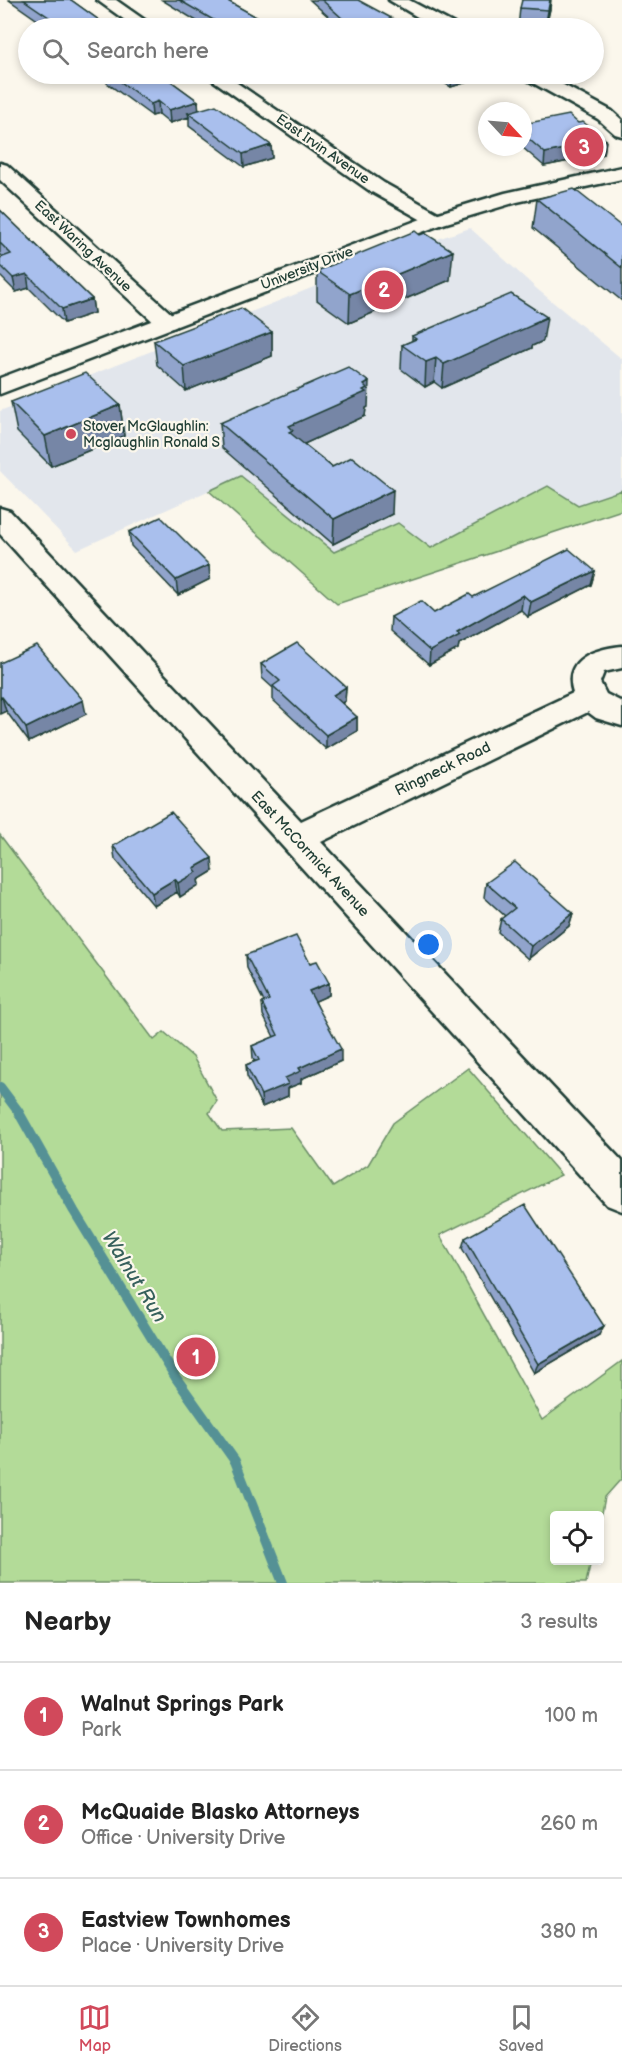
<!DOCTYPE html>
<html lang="en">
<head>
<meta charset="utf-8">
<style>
	:root { --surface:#fff; --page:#f6f6f6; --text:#222; --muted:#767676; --line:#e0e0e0; --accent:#d1495b }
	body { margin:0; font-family:"Balsamiq Sans",sans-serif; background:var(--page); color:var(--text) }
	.controls { position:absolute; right:18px; bottom:18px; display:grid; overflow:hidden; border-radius:6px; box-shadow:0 3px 9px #0003 }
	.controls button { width:54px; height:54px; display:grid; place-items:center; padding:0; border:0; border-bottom:2px solid var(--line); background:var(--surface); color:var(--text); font:30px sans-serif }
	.compass { position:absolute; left:478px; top:102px; width:54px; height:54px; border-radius:50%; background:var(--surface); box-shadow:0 3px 9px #0003; rotate:116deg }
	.you { position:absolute; left:429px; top:945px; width:21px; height:21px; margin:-15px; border:4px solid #fff; border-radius:50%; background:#1a73e8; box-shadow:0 0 0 9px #1a73e833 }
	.badge { display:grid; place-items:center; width:39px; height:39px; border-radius:50%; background:var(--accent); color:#fff; font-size:20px; font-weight:700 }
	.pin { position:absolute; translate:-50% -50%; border:3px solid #fff; box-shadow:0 2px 6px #0006 }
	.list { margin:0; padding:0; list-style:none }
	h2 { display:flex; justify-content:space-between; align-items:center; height:78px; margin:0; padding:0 24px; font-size:26px }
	h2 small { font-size:20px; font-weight:400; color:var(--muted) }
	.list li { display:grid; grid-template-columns:39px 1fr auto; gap:18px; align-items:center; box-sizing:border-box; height:108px; padding:0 24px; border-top:2px solid var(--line) }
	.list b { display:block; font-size:22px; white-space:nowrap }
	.list p { margin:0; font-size:20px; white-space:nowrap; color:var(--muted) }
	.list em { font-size:20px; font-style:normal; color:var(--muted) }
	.icon { flex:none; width:33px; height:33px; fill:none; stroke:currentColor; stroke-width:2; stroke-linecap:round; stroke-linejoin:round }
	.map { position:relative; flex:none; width:622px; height:1583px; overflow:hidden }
	.search { position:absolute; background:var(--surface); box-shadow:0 3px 9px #0003; left:18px; right:18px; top:18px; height:66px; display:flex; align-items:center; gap:15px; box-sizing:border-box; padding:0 21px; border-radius:33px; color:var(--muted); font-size:22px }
	.sheet { height:402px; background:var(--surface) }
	nav { display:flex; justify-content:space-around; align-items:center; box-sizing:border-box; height:84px; border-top:2px solid var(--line); background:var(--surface); font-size:16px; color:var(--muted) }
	nav a { display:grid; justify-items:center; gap:3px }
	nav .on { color:var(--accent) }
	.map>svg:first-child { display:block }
	.built { fill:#e2e6ec }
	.green { fill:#b3db98; stroke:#698c66; stroke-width:1.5 }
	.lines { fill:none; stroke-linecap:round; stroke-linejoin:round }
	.stream { stroke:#559195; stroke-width:10 }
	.minor-casing { stroke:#1f3d34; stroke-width:5 }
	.major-casing { stroke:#1f3d34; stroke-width:5 }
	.minor { fill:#fbf7ec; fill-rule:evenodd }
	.major { fill:#fbf7ec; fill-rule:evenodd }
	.wall { fill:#91a4cc; stroke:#1f3d34; stroke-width:1.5 }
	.shaded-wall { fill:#7686a6; stroke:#1f3d34; stroke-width:1.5 }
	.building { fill:#a9bfed; stroke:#1f3d34; stroke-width:1.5 }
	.poi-dot { fill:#d1495b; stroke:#fbf7ec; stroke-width:2 }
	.labels { text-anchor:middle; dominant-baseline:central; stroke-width:4.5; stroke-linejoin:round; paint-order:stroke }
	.far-street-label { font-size:14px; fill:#1f3d34; stroke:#fbf7ec }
	.far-poi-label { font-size:14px; fill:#1f3d34; stroke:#fbf7ec; text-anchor:start }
	.street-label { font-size:15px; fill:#1f3d34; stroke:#fbf7ec }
	.near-water-label { font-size:20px; font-style:italic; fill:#36605c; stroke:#fbf7ec }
</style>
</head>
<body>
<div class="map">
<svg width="622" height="1583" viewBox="0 0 622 1583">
	<rect width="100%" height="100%" fill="#fbf7ec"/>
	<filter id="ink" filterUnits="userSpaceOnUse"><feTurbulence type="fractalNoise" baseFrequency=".0167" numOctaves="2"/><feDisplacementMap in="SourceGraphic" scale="12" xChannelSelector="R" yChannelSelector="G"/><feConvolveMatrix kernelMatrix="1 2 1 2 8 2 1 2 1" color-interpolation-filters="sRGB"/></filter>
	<g filter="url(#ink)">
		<path class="built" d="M470,228L537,289L622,359V490L578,505L548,486L431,548L398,523L334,552L241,476L77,550L0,471V411L420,245Z"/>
		<path class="green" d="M241,476L334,552L398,523L431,548L548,486L578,505L622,490V510L337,604L209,491Z
			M0,835L154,1040L164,1032L193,1057L217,1101L209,1113L222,1131L291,1128L333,1187L368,1165L393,1123L468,1068L561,1175L440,1235L542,1420L622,1361V1478L605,1497L600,1522V1516H554V1560L591,1561L586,1583H0Z"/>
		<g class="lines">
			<path class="stream" d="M0,1087L18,1111L74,1211L176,1378L235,1461L283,1583"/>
			<defs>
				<path id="minor" d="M97,0H116L156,28H136Z
					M389,0H409L454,24L457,28H436Z
					M204,74H224L384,183L443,216L447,220L443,224L436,226L429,224L370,191Z
					M521,74H543L612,111L622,120V136L615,134L598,119L524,78Z
					M0,163L7,165L175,317L179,322L175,327L167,329L159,327L0,180Z
					M0,508L10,511L301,821L573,693C562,658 595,649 622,646V668L604,672L600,682L606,694L622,702V726L596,718L588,712L321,842L622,1161V1211L607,1205L0,534Z"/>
				<path id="major" d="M622,167V179L517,202L443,224L0,394V378L429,216L505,193Z"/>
			</defs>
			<use href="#minor" class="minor-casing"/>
			<use href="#major" class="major-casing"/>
			<use href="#minor" class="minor"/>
			<use href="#major" class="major"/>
		</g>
		<path class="wall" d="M9,0H71L110,28H49Z
			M162,0H226L276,28H208Z
			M310,0H358L395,28H341Z
			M520,8L550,9L546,28H518Z
			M103,74H161L198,101V110L271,145L272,158L244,167L189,126V117L170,123L159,114L152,116L107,83L106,76Z
			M428,74H481V78L451,87Z
			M578,123L606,140L604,154L544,166L523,148V124Z
			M537,199L622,227V301L533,228Z
			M0,210L92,299L94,313L64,323L29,288L16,292L0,276V258L3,257L0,254Z
			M317,271L450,280L349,323L317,300Z
			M272,332V356L186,391L157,365L154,341Z
			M412,336L543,341L532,346V348L442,388L434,382L425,387L401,369L402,345L412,341Z
			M11,402L120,405L124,436L51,466L17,432Z
			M368,407L366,408L365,416L304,444L392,514L333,544L222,448L220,423Z
			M129,532L210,579L178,595L131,546Z
			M595,571L591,585L528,617L521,610L459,644L458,649L429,665L390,631L391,617L434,613L473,597Z
			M0,663L86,714L29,742L6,711L0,713Z
			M261,664L346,687L345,701L342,703L357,717V731L326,749L273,700V688L262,678Z
			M113,846L213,871L198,880L199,885L180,897L177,892L154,906L115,859Z
			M486,883L573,913L569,926L528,959L498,932L501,919L505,916L484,897Z
			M246,955L310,963L329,983V995L315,1001L341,1061L301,1079V1083L288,1088V1096L262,1107L247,1076L246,1065L255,1061L253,1058L252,1046L274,1037L263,1015L262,1003L264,1002L247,968Z
			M465,1238L599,1335L534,1373L462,1248Z"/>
		<path class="shaded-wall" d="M550,0H551L550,9L545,28Z
			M395,20V28H353Z
			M452,74H481V78L451,87Z
			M158,101L159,114L152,116L151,104Z
			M198,101L199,114L188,113L189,117L170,123L169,110Z
			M606,140L604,154L544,166L545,153Z
			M271,145L272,158L244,167L243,154Z
			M453,251L450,280L349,323L350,294Z
			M27,274L29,288L16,292L13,278Z
			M92,299L94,313L64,323L62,309Z
			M547,317L543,341L532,346V348L442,388L444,364Z
			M272,332V356L186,391L184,366Z
			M436,358L434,382L425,387L426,362Z
			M369,382L368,407L366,408L365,416L293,449L289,457V426Z
			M120,405L124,436L51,466L45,436Z
			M393,490L392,514L333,544L334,519Z
			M209,565L210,579L178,595L176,580Z
			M595,571L591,585L528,617L531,602Z
			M523,595L521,610L459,644L458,649L429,665L430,651L457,632Z
			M346,687L345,701L332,709L333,695Z
			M2,697L6,711L0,714V698Z
			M83,700L86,714L29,742L26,728Z
			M357,717V731L326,749V735Z
			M212,858L213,871L198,880L199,885L180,897L178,883L194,868Z
			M175,879L177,892L154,906L152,893Z
			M573,913L569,926L528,959L531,946Z
			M329,983V995L309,1004V991Z
			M341,1049V1061L301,1079V1083L288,1088V1096L262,1107L261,1095L299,1068Z
			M604,1326L599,1335L534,1373L538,1364Z"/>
		<path class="building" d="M24,0H71L110,28H65Z
			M179,0H226L276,28H227Z
			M322,0H358L395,20L353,28Z
			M522,0H550L548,10L520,8Z
			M110,74H161L198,101L169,110L158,101L151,104Z
			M216,105L271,145L243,154L188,113Z
			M569,115L578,123L583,122L606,140L545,153L524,135L530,134L523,127V124Z
			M574,189L622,227V268L537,199Z
			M0,210L92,299L62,309L27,274L13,278L0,265V258L11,254L0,243Z
			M415,231L420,235L425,233L453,251L350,294L317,271Z
			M511,294L547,317L533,323L535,324L444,364L436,358L426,362L402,345L416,339L412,336Z
			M241,308L272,332L184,366L154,341Z
			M348,367L369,382L364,385L367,388L363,390L366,392L289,426L293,430L289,432L332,467L352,457L393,490L334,519L220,423Z
			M85,373L120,405L45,436L11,402Z
			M161,517L209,565L176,580L129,532Z
			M569,549L595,571L531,602L523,595L457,632L460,635L430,651L391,617L421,601L434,613L469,594L473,597Z
			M297,643L346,687L333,695L357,717L326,735L273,686L280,681L261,664Z
			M37,646L83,700L26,728L2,697L0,698V663Z
			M171,812L212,858L194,868L197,872L178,883L175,879L152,893L113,846Z
			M515,862L573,913L531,946L501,919L515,908L486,883Z
			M296,936L310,963L317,961L329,983L309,991L341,1049L299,1068L301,1071L285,1078L288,1084L261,1095L246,1065L259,1060L252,1046L278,1035L262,1003L269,1000L246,955Z
			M525,1205L604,1326L538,1364L465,1238Z"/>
	</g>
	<circle class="poi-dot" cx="71" cy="434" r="6"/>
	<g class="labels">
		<g class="far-street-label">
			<text transform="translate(323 149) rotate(35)">East Irvin Avenue</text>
			<text transform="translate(83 246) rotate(43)">East Waring Avenue</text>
			<text transform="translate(307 268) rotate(-21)">University Drive</text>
		</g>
		<g class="far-poi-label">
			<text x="83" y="426">Stover McGlaughlin:<tspan x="83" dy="16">Mcglaughlin Ronald S</tspan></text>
		</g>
		<g class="street-label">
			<text transform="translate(443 769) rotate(-26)">Ringneck Road</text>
			<text transform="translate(310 854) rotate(47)">East McCormick Avenue</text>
		</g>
		<g class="near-water-label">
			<text transform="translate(134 1277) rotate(58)">Walnut Run</text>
		</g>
	</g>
</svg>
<div class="controls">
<button><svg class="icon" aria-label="locate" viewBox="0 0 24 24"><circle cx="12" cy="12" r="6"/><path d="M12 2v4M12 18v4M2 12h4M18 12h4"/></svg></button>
</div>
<svg class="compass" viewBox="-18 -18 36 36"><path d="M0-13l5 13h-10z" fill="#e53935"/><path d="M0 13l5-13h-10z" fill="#767676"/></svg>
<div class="you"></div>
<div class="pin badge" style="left:196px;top:1357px">1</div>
<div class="pin badge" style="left:384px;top:290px">2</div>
<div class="pin badge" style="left:584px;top:147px">3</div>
<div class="search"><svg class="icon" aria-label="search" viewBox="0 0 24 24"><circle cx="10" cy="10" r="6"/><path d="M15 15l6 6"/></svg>Search here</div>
</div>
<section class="sheet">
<h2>Nearby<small>3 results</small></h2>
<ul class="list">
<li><span class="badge">1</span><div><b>Walnut Springs Park</b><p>Park</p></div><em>100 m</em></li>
<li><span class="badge">2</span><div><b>McQuaide Blasko Attorneys</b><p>Office · University Drive</p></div><em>260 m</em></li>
<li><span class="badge">3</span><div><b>Eastview Townhomes</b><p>Place · University Drive</p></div><em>380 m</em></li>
</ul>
</section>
<nav>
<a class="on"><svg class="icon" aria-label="map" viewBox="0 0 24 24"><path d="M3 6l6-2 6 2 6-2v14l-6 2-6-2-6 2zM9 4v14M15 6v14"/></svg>Map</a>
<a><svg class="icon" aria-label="directions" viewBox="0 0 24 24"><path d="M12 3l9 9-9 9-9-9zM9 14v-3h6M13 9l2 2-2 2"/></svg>Directions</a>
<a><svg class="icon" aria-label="saved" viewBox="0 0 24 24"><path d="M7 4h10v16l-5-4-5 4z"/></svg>Saved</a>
</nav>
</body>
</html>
